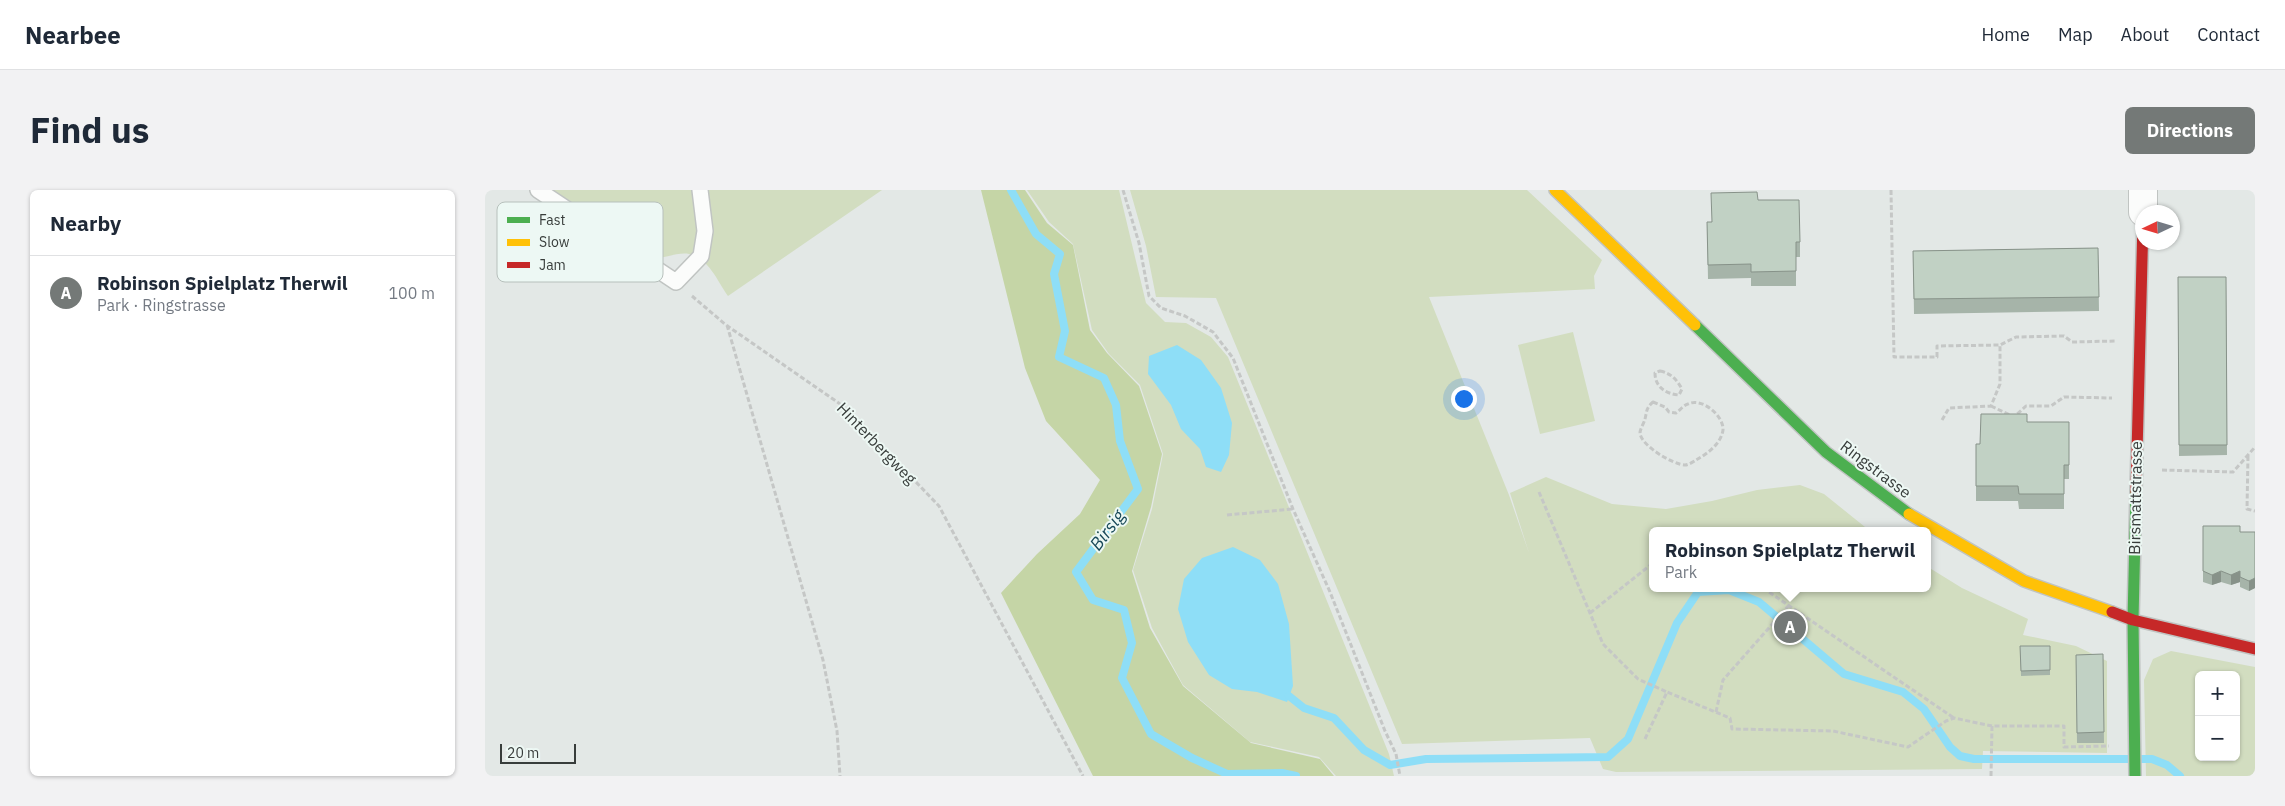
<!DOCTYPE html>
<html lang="en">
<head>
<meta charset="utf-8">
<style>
	:root { --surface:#fff; --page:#f2f2f3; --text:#1f2937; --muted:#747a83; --line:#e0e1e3; --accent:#747977 }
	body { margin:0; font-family:"IBM Plex Sans",sans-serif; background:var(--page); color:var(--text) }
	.controls { position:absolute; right:15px; bottom:15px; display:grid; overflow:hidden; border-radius:8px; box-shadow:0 1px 4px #0004 }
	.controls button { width:45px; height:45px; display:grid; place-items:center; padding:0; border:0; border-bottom:1px solid var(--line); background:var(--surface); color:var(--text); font:25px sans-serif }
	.compass { position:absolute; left:1650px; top:15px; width:45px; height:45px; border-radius:50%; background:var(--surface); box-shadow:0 1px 4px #0004; rotate:266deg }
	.scale { position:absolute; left:15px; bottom:12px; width:76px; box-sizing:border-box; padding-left:5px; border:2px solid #383d3b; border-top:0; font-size:14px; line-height:18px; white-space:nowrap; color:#383d3b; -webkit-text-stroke:4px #edf8f4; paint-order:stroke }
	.you { position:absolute; left:978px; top:208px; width:18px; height:18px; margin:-12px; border:4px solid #fff; border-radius:50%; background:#1a73e8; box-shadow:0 0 0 8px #1a73e833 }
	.badge { display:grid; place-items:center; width:32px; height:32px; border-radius:50%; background:var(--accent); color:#fff; font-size:16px; font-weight:700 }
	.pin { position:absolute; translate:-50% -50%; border:2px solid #fff; box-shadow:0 1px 5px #0006 }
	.popup { position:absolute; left:1164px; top:337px; width:282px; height:65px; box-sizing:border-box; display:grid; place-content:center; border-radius:8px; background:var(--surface); filter:drop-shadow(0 1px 4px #0005); font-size:16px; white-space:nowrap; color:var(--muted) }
	.popup b { font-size:19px; color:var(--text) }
	.popup::after { content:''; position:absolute; left:50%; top:100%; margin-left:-10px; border:10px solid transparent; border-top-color:var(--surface) }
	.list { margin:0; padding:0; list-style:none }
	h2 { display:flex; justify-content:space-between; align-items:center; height:65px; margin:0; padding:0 20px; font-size:21px }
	h2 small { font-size:16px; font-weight:400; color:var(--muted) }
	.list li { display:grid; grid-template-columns:32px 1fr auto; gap:15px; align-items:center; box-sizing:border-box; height:75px; padding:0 20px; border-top:1px solid var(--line) }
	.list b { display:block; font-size:19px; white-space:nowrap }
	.list p { margin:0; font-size:16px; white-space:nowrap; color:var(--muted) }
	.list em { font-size:16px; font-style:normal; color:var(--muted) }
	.map { position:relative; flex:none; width:1770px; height:586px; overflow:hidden; border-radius:8px }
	header { display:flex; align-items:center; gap:30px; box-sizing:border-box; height:70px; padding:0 25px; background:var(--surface); border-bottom:1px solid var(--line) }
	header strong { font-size:24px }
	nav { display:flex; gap:28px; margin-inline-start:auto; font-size:18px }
	.intro { display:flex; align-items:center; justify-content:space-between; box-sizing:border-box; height:120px; padding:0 30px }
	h1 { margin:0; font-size:35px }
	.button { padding:12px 22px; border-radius:8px; background:var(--accent); color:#fff; font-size:18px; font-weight:700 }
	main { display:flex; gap:30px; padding:0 30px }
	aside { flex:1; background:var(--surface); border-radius:8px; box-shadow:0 1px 4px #0004 }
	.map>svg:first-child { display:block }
	.green { fill:#d2ddc0; fill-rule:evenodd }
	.forest { fill:#c5d5a6 }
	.water { fill:#8edef7 }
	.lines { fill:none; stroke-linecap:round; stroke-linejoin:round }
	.stream { stroke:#8edef7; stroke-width:8 }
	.lane-casing { stroke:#c0c4c2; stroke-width:18 }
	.street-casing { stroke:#c0c4c2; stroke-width:30 }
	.fast-casing { stroke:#c0c4c2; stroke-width:14 }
	.slow-casing { stroke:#c0c4c2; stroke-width:14 }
	.jam-casing { stroke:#c0c4c2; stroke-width:14 }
	.path { stroke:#c5c7c6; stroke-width:3; stroke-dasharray:5 2.5; stroke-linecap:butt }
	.lane { stroke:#fbfcfb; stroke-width:15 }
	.street { stroke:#fbfcfb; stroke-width:28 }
	.fast { stroke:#4caf50; stroke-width:11 }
	.slow { stroke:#ffc107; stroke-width:11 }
	.jam { stroke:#c62828; stroke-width:11 }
	.wall { fill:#a6b4a9 }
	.shaded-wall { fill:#879289 }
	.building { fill:#c1d1c4; stroke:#879289 }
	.labels { text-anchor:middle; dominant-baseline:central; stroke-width:4; stroke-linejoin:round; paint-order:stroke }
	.street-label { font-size:16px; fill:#383d3b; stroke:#edf8f4 }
	.water-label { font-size:18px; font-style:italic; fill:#184958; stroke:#edf8f4 }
	.key { fill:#edf8f4; stroke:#b7c0bc; stroke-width:1 }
	.key-label { font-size:14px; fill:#383d3b }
</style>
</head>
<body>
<header>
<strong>Nearbee</strong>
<nav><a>Home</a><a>Map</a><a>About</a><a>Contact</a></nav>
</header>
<div class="intro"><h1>Find us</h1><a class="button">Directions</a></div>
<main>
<aside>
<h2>Nearby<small></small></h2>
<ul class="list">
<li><span class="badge">A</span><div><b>Robinson Spielplatz Therwil</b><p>Park · Ringstrasse</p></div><em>100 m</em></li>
</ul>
</aside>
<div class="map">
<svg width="1770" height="586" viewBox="0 0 1770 586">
	<rect width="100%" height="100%" fill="#e3e8e6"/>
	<path class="green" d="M68,0H397L243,106C233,92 223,67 204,64C195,62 182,67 173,68Z
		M542,0H634L661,113L680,132L701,133L726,147L743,167L904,564L909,586H851L834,567L765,552L698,495L667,438L648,380L667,319L678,264L655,195L624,164L607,140L588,54L564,32Z
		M645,0H1042L1117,70L1109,86L1110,99L944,107L1024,305L1044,363L1025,303L1061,287L1127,314L1181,319L1227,311L1272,300L1315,295L1339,304L1385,341H1168V398H1442L1443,377L1477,398L1543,429L1538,445L1591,456L1622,471V563L1498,561L1497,579L1131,582L1118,579L1105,548L917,554L731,108L671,107L661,56Z
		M1088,142L1110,231L1055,244L1033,155Z
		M1686,461L1770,477V586H1661L1659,490L1668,469ZM1714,485H1751V567H1714Z"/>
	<path class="forest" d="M496,0H540L562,33L588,55L605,140L622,163L654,196L677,264L666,317L647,381L665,438L698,496L766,553L835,569L849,586H608L516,403L552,364L595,324L615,290L561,231L540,178Z"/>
	<path class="water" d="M692,155L716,170L736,198L747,233L744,265L736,282L721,277L715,259L696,239L686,215L663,184L664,166Z
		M748,357L775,370L793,394L804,434L808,496L802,512L772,502L747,499L724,485L703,452L693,419L699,389L717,368Z"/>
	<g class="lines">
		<path class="stream" d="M526,0L551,44L575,64L569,84L580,141L574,167L619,188L631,215L635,251L653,299L591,382L608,410L639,420L647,453L637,488L666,544L707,568L742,584L797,583L811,586
			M804,506L819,518L849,528L879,560L905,575L941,569L1123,567L1143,549L1192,433L1213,402L1244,400L1274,412L1359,484L1418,502L1439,519L1465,557L1475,566L1489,569H1667L1682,575L1695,586"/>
		<defs>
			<path id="lane" d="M53,0L191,92L216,66L220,41L215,0"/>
			<path id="street" d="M1658,22V0"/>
			<path id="fast" d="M1210,135L1341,262L1424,324
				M1650,586L1648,430L1651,302"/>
			<path id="slow" d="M1070,0L1210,135
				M1424,324L1539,391L1627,422"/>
			<path id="jam" d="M1651,302L1658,31
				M1627,422L1648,430L1770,459"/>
		</defs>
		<use href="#lane" class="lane-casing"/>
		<use href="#street" class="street-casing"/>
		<use href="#fast" class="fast-casing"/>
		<use href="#slow" class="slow-casing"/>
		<use href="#jam" class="jam-casing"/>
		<path class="path" d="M638,0L654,53L664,106L676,118L700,126L728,142L748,168L808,319L845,402L900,541L911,564L915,586
			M1406,0L1409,167H1452V156L1515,155L1531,147L1579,146L1587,152L1630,151
			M207,106L241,135L358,216L454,316L598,586
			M242,135L338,470L352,541L355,586
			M1175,181C1186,183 1192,190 1197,199L1194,205C1181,204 1170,197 1170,183Z
			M1168,212L1180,217L1184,222L1191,223C1195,220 1199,215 1203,214C1217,207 1239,226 1238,240C1236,254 1222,264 1211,270C1208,272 1203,275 1200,275C1189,275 1156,256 1155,243C1155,239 1159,233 1160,229C1162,221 1161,218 1168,212Z
			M1506,216L1529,227L1541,216H1566L1579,207L1627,208
			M1457,230L1464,218L1506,216L1515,194V155
			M1763,266L1762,319L1770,321
			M1677,280L1748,282L1770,257
			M1054,302L1118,454L1153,489L1182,502
			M742,325L808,319
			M1278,398L1469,528
			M1105,423L1168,373
			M1231,522L1238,490L1304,415
			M1160,549L1182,502L1245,528L1247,539L1348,541L1423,557L1461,531L1469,528L1507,536
			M1506,586L1507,536H1579V557L1624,556"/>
		<use href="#lane" class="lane"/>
		<use href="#street" class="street"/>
		<use href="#fast" class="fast"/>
		<use href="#slow" class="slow"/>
		<use href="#jam" class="jam"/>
	</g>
	<path class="wall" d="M1273,10L1315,52V67H1311V96H1266V88L1223,89L1222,32H1226Z
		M1613,58L1614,121L1429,124L1428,61Z
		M1693,87H1741L1742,265L1694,266Z
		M1542,232H1584V289H1579V319H1534L1533,311H1491V254H1495Z
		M1718,336L1755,342H1770V398L1764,401L1755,397V392L1746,395L1736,392L1727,395L1718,392Z
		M1535,456H1565V485L1536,486Z
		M1618,464L1619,553H1592L1591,465Z"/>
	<path class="shaded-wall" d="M1736,381V392L1727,395V385Z
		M1755,381V392L1746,395V385Z
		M1770,388V398L1764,401V391Z"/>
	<path class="building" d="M1272,2L1273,10H1314L1315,52H1311V81L1266,82V74L1223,75L1222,32H1227L1226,3Z
		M1613,58L1614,107L1429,109L1428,61Z
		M1693,87H1741L1742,255H1694Z
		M1496,224H1542V232H1584V275H1579V304H1534L1533,296H1491V254H1495Z
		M1718,336H1755V342H1770V388L1764,391L1755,387V381L1746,385L1736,381L1727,385L1718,381Z
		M1535,456H1565V480L1536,481Z
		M1618,464L1619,542L1592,543L1591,465Z"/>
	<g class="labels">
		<g class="street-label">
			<text transform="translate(392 253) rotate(46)">Hinterbergweg</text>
			<text transform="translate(1391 279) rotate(37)">Ringstrasse</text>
			<text transform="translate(1650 308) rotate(-89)">Birsmattstrasse</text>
		</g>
		<g class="water-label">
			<text transform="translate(622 340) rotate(-53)">Birsig</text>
		</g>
	</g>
	<rect x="12" y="12" width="166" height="80" rx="8" class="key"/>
	<rect x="22" y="27" width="23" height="6" fill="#4caf50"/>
	<rect x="22" y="49" width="23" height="7" fill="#ffc107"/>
	<rect x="22" y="72" width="23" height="6" fill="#c62828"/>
	<g class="key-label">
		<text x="54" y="35">Fast</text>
		<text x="54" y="57">Slow</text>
		<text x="54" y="80">Jam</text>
	</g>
</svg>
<div class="controls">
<button>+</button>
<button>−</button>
</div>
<svg class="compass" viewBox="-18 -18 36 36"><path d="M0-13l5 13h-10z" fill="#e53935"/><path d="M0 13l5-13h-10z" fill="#747a83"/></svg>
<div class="scale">20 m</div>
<div class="you"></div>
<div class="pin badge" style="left:1305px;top:437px">A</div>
<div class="popup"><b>Robinson Spielplatz Therwil</b>Park</div>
</div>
</main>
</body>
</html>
